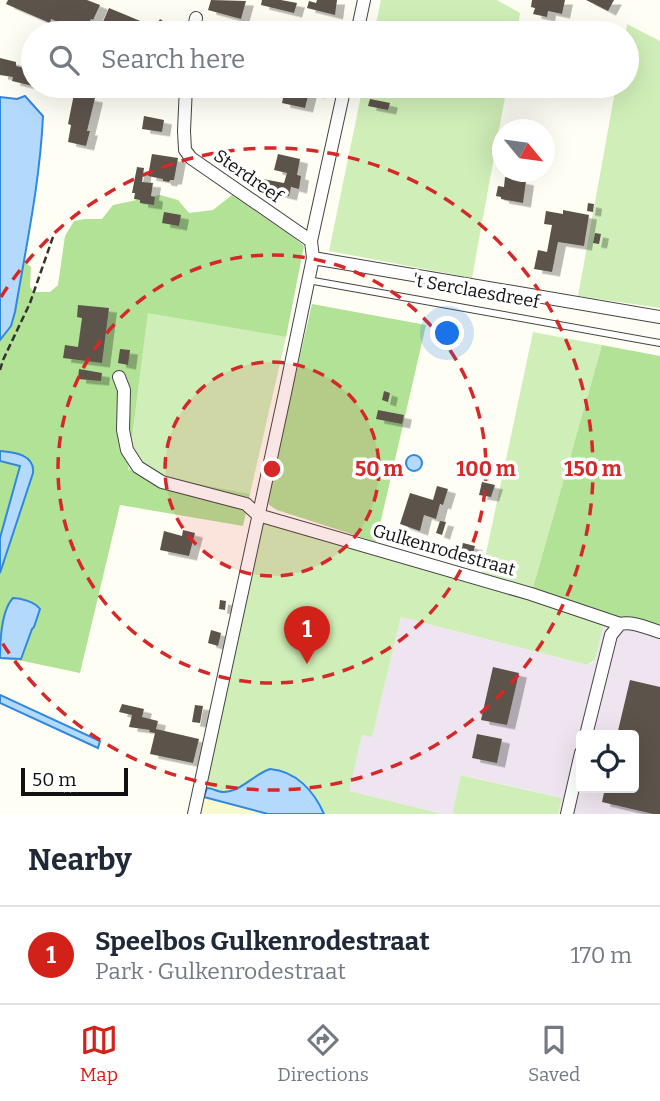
<!DOCTYPE html>
<html lang="en">
<head>
<meta charset="utf-8">
<style>
	:root { --surface:#fff; --page:#f6f6f7; --text:#1f2937; --muted:#747a83; --line:#e0e1e3; --accent:#d22118 }
	body { margin:0; font-family:Bitter,serif; background:var(--page); color:var(--text) }
	.controls { position:absolute; right:21px; bottom:21px; display:grid; overflow:hidden; border-radius:7px; box-shadow:0 7px 28px #0002 }
	.controls button { width:63px; height:63px; display:grid; place-items:center; padding:0; border:0; border-bottom:2px solid var(--line); background:var(--surface); color:var(--text); font:35px sans-serif }
	.compass { position:absolute; left:492px; top:119px; width:63px; height:63px; border-radius:50%; background:var(--surface); box-shadow:0 7px 28px #0002; rotate:119deg }
	.scale { position:absolute; left:21px; bottom:18px; width:107px; box-sizing:border-box; padding-left:7px; border:4px solid #111; border-top:0; font-size:19px; line-height:24px; white-space:nowrap; color:#111; -webkit-text-stroke:5px #fff; paint-order:stroke }
	.you { position:absolute; left:448px; top:334px; width:24px; height:24px; margin:-18px; border:5px solid #fff; border-radius:50%; background:#1a73e8; box-shadow:0 0 0 10px #1a73e833 }
	.badge { display:grid; place-items:center; width:46px; height:46px; border-radius:50%; background:var(--accent); color:#fff; font-size:23px; font-weight:700 }
	.pin { position:absolute; translate:-50% -58px; filter:drop-shadow(0 2px 4px #0008) }
	.pin::after { content:''; position:absolute; top:37px; width:24px; height:21px; background:inherit; clip-path:polygon(0 0,100% 0,50% 100%) }
	.list { margin:0; padding:0; list-style:none }
	h2 { display:flex; justify-content:space-between; align-items:center; height:91px; margin:0; padding:0 28px; font-size:30px }
	h2 small { font-size:23px; font-weight:400; color:var(--muted) }
	.list li { display:grid; grid-template-columns:46px 1fr auto; gap:21px; align-items:center; box-sizing:border-box; height:98px; padding:0 28px; border-top:2px solid var(--line) }
	.list b { display:block; font-size:26px; white-space:nowrap }
	.list p { margin:0; font-size:23px; white-space:nowrap; color:var(--muted) }
	.list em { font-size:23px; font-style:normal; color:var(--muted) }
	.icon { flex:none; width:38px; height:38px; fill:none; stroke:currentColor; stroke-width:2; stroke-linecap:round; stroke-linejoin:round }
	.map { position:relative; flex:none; width:660px; height:814px; overflow:hidden }
	.search { position:absolute; background:var(--surface); box-shadow:0 7px 28px #0002; left:21px; right:21px; top:21px; height:77px; display:flex; align-items:center; gap:18px; box-sizing:border-box; padding:0 24px; border-radius:38px; color:var(--muted); font-size:26px }
	.sheet { height:189px; background:var(--surface) }
	nav { display:flex; justify-content:space-around; align-items:center; box-sizing:border-box; height:98px; border-top:2px solid var(--line); background:var(--surface); font-size:19px; color:var(--muted) }
	nav a { display:grid; justify-items:center; gap:4px }
	nav .on { color:var(--accent) }
	.map>svg:first-child { display:block }
	.industrial { fill:#efe5f0; fill-rule:evenodd }
	.farmland { fill:#f9f9d0 }
	.green { fill:#d0efb8 }
	.forest { fill:#b1e296 }
	.water { fill:#b3dafd; stroke:#3188dc; stroke-width:2 }
	.building { fill:#5b534c; filter:url(#shadow) }
	.lines { fill:none; stroke-linecap:round; stroke-linejoin:round }
	.lane-casing { stroke:#444; stroke-width:8 }
	.street-casing { stroke:#444; stroke-width:14 }
	.path { stroke:#333; stroke-width:2.5; stroke-dasharray:7 3.5; stroke-linecap:butt }
	.lane { stroke:#fff; stroke-width:6 }
	.street { stroke:#fff; stroke-width:12 }
	.ring { fill:none; stroke:#d62828; stroke-width:3.5; stroke-dasharray:12 9 }
	.labels { text-anchor:middle; dominant-baseline:central; stroke-width:7; stroke-linejoin:round; paint-order:stroke }
	.street-label { font-size:18px; fill:#111; stroke:#fff }
	.centre { fill:#d62828; stroke:#fff; stroke-width:3.5 }
	.ring-label { font-size:21px; text-anchor:middle; font-weight:bold; fill:#d62828; stroke:#fff; stroke-width:7; stroke-linejoin:round; paint-order:stroke }
</style>
</head>
<body>
<div class="map">
<svg width="660" height="814" viewBox="0 0 660 814">
	<defs>
		<filter id="shadow"><feDropShadow dx="8" dy="4.5" stdDeviation="0" flood-color="#0004"/></filter>
	</defs>
	<rect width="100%" height="100%" fill="#fffef4"/>
	<path class="industrial" d="M606,615L619,618L633,617L660,625V814H558L562,798L462,775L452,814H443L348,791L362,735L372,736L401,617L587,665L592,663L595,660ZM581,735H634V788H581Z"/>
	<path class="farmland" d="M205,795L279,814H201Z"/>
	<path class="green" d="M381,0H497L520,13L517,33H374Z
		M627,24L660,41V308L578,296L616,86H627L626,33Z
		M363,86H507L472,278L329,251Z
		M148,312L286,337L250,494L128,471Z
		M533,332L602,345L532,591L606,615L595,660L587,665L401,617L372,737L362,735L349,791L443,814H271L207,798L199,790L258,515L481,577Z
		M461,775L562,798L558,814H452Z"/>
	<path class="forest" d="M160,195L178,200L189,213L213,210L232,195L293,237L304,246L286,337L148,313L128,470L250,494L243,526L120,505L80,673L23,661L0,659V291L14,260L26,263L31,267L30,287L34,292H50L58,285L65,236L74,221L85,219H102L113,205Z
		M312,304L426,325L376,542L277,510L269,505L267,498Z
		M602,345L660,356V625L633,617L619,618L532,591Z"/>
	<path class="water" d="M25,96L43,116C40,182 26,247 15,312L11,326L0,340V97L17,99Z
		M0,451C15,452 35,455 33,473L0,573V538L20,466L0,461Z
		M406 463a8 8 0 1 1 16 0a8 8 0 1 1-16 0Z
		M13,598C21,598 35,602 40,609L34,627L32,629L21,659L0,658C0,641 1,611 13,598Z
		M0,695L100,741L98,748L0,703Z
		M270,769C296,771 314,791 324,814H268L204,797L207,788C212,788 218,792 223,792C241,792 254,774 270,769Z"/>
	<path class="building" d="M8,0H87L100,5L93,20L91,19L84,33H68L62,31L64,25L51,19L50,23L6,4Z
		M211,0L246,1L241,19L208,10Z
		M262,0H281L297,3L294,13L261,5Z
		M317,0H337L335,15L307,8L309,1L316,3Z
		M532,0H565L562,14L548,11L547,17L533,14L535,8L531,7Z
		M586,0H614L608,11Z
		M109,8L150,25L146,33H98Z
		M160,19L166,23L160,32L154,29Z
		M300,28L317,32V33H298Z
		M0,58L16,62V66L33,70V86L12,81L13,77L0,75Z
		M291,86H319L317,94L309,92L305,108L282,103L285,89L290,90Z
		M74,94L95,98L87,131H90L86,146L68,142L71,125L68,124Z
		M370,99L390,103L388,110L368,106Z
		M144,116L164,120L162,132L142,129Z
		M152,154L178,158L174,180H170L169,182L163,181V179L148,176Z
		M278,154L300,159L297,175L301,176L299,189L291,187L289,196L269,191L268,194L260,193L263,179L284,183L287,173L274,170Z
		M137,167L144,168L142,182L153,183L151,196L155,197L154,205L140,203V200L134,199L135,193H132Z
		M505,177L526,181L523,203L501,199V197L496,196L498,186L504,187Z
		M588,203L594,204L593,212L587,211Z
		M563,210L589,215L584,246L558,242L552,272L534,269L538,250L547,252L552,225L544,224L546,211L563,214Z
		M164,212L181,215L179,226L162,223Z
		M595,233L601,234L599,244L593,243Z
		M78,305L109,308L102,363L63,358L65,345L78,347L82,318L77,317Z
		M120,349L130,350L128,365L118,363Z
		M79,369L102,373L101,381L78,379Z
		M384,391L390,393L388,402L382,400Z
		M378,410L404,415L402,424L376,419Z
		M482,482L495,485L491,497L479,495Z
		M437,486L448,489L443,505L440,504L436,519L424,515L420,531L400,524L410,493L433,500Z
		M440,521L446,522L442,535L436,533Z
		M183,530L195,533L189,556L160,550L164,531L182,536Z
		M463,543L475,546L473,553L461,550Z
		M220,600L226,601L225,610L219,609Z
		M211,630L221,633L218,646L208,643Z
		M493,667L519,673L507,725L481,720Z
		M630,680L660,687V814H653L602,802L605,788H634V735H617Z
		M122,704L144,709L142,717L158,721L156,729L199,739L193,763L150,754L155,733L149,732L150,730L129,727L132,715L119,712Z
		M195,705L203,706L200,723L192,722Z
		M477,734L502,739L497,763L472,758Z"/>
	<g class="lines">
		<defs>
			<path id="lane" d="M308,280L660,343"/>
			<path id="street" d="M193,33L196,18
				M357,33L364,0
				M186,86L184,131L185,150L191,158L311,241
				M313,258L660,317
				M119,377L124,390L123,430L127,450L138,467L162,482L246,504L258,515L531,594L620,624C633,621 647,628 660,632
				M586,735L611,635L620,624
				M194,814L285,393L313,258L311,241L345,86
				M567,814L581,753"/>
		</defs>
		<use href="#lane" class="lane-casing"/>
		<use href="#street" class="street-casing"/>
		<path class="path" d="M0,370L3,360L30,303L54,234"/>
		<use href="#lane" class="lane"/>
		<use href="#street" class="street"/>
	</g>
	<circle cx="272" cy="469" r="107" fill="#d62828" fill-opacity=".12"/>
	<g class="ring">
		<circle cx="272" cy="469" r="107"/>
		<circle cx="272" cy="469" r="214"/>
		<path d="M1 297A321 321 0 1 1 1 641"/>
	</g>
	<g class="labels">
		<g class="street-label">
			<text transform="translate(248 176) rotate(35)">Sterdreef</text>
			<text transform="translate(476 291) rotate(10)">'t Serclaesdreef</text>
			<text transform="translate(444 550) rotate(16)">Gulkenrodestraat</text>
		</g>
	</g>
	<circle cx="272" cy="469" r="10" class="centre"/>
	<g class="ring-label">
		<text x="379" y="476">50 m</text>
		<text x="486" y="476">100 m</text>
		<text x="593" y="476">150 m</text>
	</g>
</svg>
<div class="controls">
<button><svg class="icon" aria-label="locate" viewBox="0 0 24 24"><circle cx="12" cy="12" r="6"/><path d="M12 2v4M12 18v4M2 12h4M18 12h4"/></svg></button>
</div>
<svg class="compass" viewBox="-18 -18 36 36"><path d="M0-13l5 13h-10z" fill="#e53935"/><path d="M0 13l5-13h-10z" fill="#747a83"/></svg>
<div class="scale">50 m</div>
<div class="you"></div>
<div class="pin badge" style="left:307px;top:664px">1</div>
<div class="search"><svg class="icon" aria-label="search" viewBox="0 0 24 24"><circle cx="10" cy="10" r="6"/><path d="M15 15l6 6"/></svg>Search here</div>
</div>
<section class="sheet">
<h2>Nearby<small></small></h2>
<ul class="list">
<li><span class="badge">1</span><div><b>Speelbos Gulkenrodestraat</b><p>Park · Gulkenrodestraat</p></div><em>170 m</em></li>
</ul>
</section>
<nav>
<a class="on"><svg class="icon" aria-label="map" viewBox="0 0 24 24"><path d="M3 6l6-2 6 2 6-2v14l-6 2-6-2-6 2zM9 4v14M15 6v14"/></svg>Map</a>
<a><svg class="icon" aria-label="directions" viewBox="0 0 24 24"><path d="M12 3l9 9-9 9-9-9zM9 14v-3h6M13 9l2 2-2 2"/></svg>Directions</a>
<a><svg class="icon" aria-label="saved" viewBox="0 0 24 24"><path d="M7 4h10v16l-5-4-5 4z"/></svg>Saved</a>
</nav>
</body>
</html>
